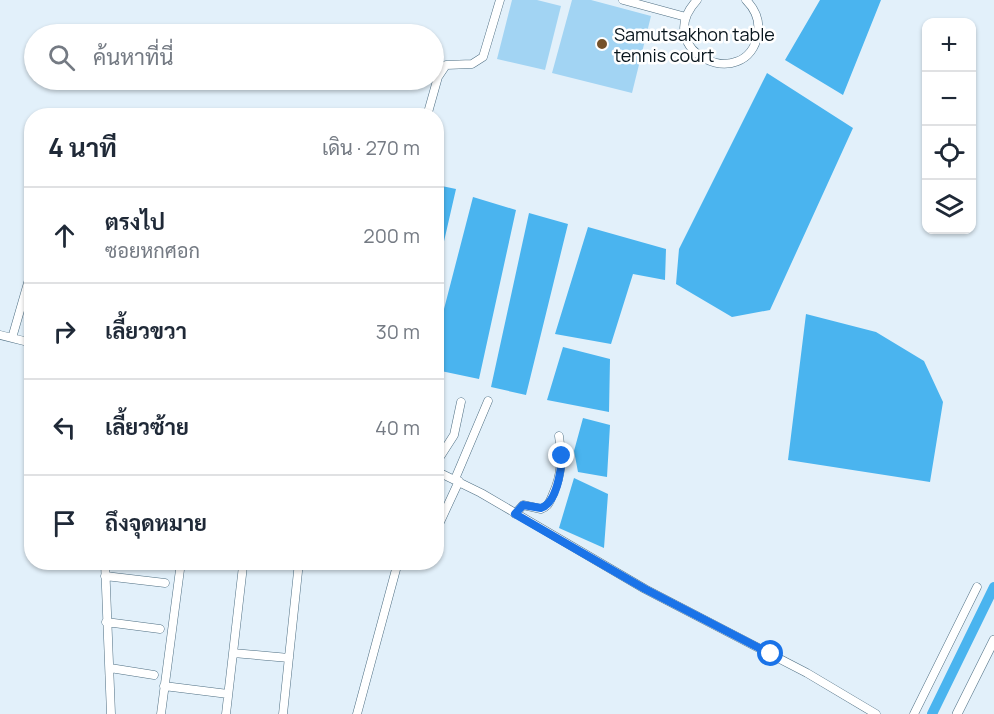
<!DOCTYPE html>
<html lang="th">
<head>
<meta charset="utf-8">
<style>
	:root { --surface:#fff; --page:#f2f2f3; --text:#1f2937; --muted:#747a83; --line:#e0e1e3 }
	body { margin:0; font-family:Manrope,Sarabun,sans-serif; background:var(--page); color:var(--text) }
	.controls { position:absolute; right:18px; top:18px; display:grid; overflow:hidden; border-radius:12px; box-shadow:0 2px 4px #0004 }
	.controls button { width:54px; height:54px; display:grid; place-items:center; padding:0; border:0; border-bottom:2px solid var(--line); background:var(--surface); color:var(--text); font:30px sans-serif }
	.stop { position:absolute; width:18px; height:18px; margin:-14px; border:4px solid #1a73e8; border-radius:50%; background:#fff }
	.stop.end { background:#1a73e8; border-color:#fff; box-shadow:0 2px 6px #0008 }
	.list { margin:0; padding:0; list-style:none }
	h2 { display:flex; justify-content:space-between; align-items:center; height:78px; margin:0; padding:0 24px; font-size:26px }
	h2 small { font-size:20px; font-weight:400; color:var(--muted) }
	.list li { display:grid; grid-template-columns:39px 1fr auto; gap:18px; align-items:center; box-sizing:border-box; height:96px; padding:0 24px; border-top:2px solid var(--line) }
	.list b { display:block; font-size:22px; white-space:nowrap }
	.list p { margin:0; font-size:20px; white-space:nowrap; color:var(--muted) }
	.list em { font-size:20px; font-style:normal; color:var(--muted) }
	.icon { flex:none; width:33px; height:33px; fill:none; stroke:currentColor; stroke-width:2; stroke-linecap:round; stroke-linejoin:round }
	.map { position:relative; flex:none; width:994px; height:714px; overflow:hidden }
	.search { position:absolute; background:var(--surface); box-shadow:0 2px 4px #0004; left:24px; top:24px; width:420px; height:66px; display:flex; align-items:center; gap:15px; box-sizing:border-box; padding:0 21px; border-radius:33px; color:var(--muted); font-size:22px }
	.panel { position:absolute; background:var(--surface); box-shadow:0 2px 4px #0004; left:24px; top:108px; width:420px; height:462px; border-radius:24px }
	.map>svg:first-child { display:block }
	.green { fill:#a2d4f3 }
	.water { fill:#4ab4ef }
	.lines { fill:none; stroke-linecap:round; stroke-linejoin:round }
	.canal { stroke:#4ab4ef; stroke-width:10 }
	.minor-casing { stroke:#4f6f83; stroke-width:9 }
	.tertiary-casing { stroke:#4f6f83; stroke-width:10 }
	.minor { stroke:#fff; stroke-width:8 }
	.tertiary { stroke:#fff; stroke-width:9 }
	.route { stroke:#1a73e8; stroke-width:8 }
	.poi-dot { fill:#75522b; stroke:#fff; stroke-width:2 }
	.labels { text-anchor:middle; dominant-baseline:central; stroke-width:5; stroke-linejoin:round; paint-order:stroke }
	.poi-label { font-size:18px; fill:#07141c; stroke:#fff; text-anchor:start }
</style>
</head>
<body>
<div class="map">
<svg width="994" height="714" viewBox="0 0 994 714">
	<rect width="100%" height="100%" fill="#e2f0fa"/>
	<path class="green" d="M512,0H537L561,6L545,70L497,59Z
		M572,0H591L651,16L632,93L552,73Z"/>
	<path class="water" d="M820,0H881L843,95L785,60Z
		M767,73L853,128L770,310L732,317L676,284L679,249Z
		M437,185L456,189L437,272L436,185Z
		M473,197L516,210L479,379L441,371L437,357V336Z
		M529,213L568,224L526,395L491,387Z
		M588,227L666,249L665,280L633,274L611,344L555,334Z
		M806,314L876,332L924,361L943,402L930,482L788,460Z
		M563,347L610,359L609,412L547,400Z
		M583,418L610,425L607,477L578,472L574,451Z
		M574,478L608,494L604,548L559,528Z"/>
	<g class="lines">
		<path class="canal" d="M932,714L994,587"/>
		<defs>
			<path id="minor" d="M623,0L686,17
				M697,0C650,51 746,95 758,34C760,21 755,9 746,0
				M427,116L438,77L446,65L472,64L483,57L500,0
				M0,335L32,343
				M12,338L32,269
				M436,463L454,435L461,402
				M436,471L481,493L645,589L807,673L876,714
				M455,479L488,401
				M515,514L523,505L541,509C549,506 550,501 553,494C562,474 562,458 559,436
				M440,522L459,481
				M105,562L111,714
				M105,576L165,583
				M106,622L160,629
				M233,653L289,658
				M110,668L154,675
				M164,686L228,694
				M161,714L181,562
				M226,714L243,566L246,562
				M283,714L299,562
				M357,714L398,562
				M914,714L977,587"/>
			<path id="tertiary" d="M957,714L994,640"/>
		</defs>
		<use href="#minor" class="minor-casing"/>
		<use href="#tertiary" class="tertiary-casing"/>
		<use href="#minor" class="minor"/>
		<use href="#tertiary" class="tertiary"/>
	</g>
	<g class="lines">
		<path class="route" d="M562,456C561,470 557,503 541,508L523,505L515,514L645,589L771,654"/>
	</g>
	<circle class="poi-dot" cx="602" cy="44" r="6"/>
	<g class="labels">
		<g class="poi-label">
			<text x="614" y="34">Samutsakhon table<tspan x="614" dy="21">tennis court</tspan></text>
		</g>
	</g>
</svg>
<div class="controls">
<button>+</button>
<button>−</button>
<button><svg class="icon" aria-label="locate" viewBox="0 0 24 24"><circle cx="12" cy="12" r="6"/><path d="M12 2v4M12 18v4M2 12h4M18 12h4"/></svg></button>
<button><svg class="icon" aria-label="layers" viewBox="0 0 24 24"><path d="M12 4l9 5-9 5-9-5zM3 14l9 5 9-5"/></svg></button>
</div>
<div class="stop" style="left:771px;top:654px"></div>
<div class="stop end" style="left:562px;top:456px"></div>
<div class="search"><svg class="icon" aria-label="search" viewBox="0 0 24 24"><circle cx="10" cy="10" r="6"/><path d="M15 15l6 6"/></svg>ค้นหาที่นี่</div>
<section class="panel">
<h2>4 นาที<small>เดิน · 270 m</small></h2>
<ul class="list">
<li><svg class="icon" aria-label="ahead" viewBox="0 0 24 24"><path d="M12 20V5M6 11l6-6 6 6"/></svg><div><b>ตรงไป</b><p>ซอยหกศอก</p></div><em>200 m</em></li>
<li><svg class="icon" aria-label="right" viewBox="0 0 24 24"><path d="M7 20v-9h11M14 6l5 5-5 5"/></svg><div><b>เลี้ยวขวา</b></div><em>30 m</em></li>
<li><svg class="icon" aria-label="left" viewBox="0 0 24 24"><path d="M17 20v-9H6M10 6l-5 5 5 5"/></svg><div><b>เลี้ยวซ้าย</b></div><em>40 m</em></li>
<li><svg class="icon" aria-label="arrive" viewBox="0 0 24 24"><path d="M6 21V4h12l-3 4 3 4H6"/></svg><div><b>ถึงจุดหมาย</b></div></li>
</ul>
</section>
</div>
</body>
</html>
